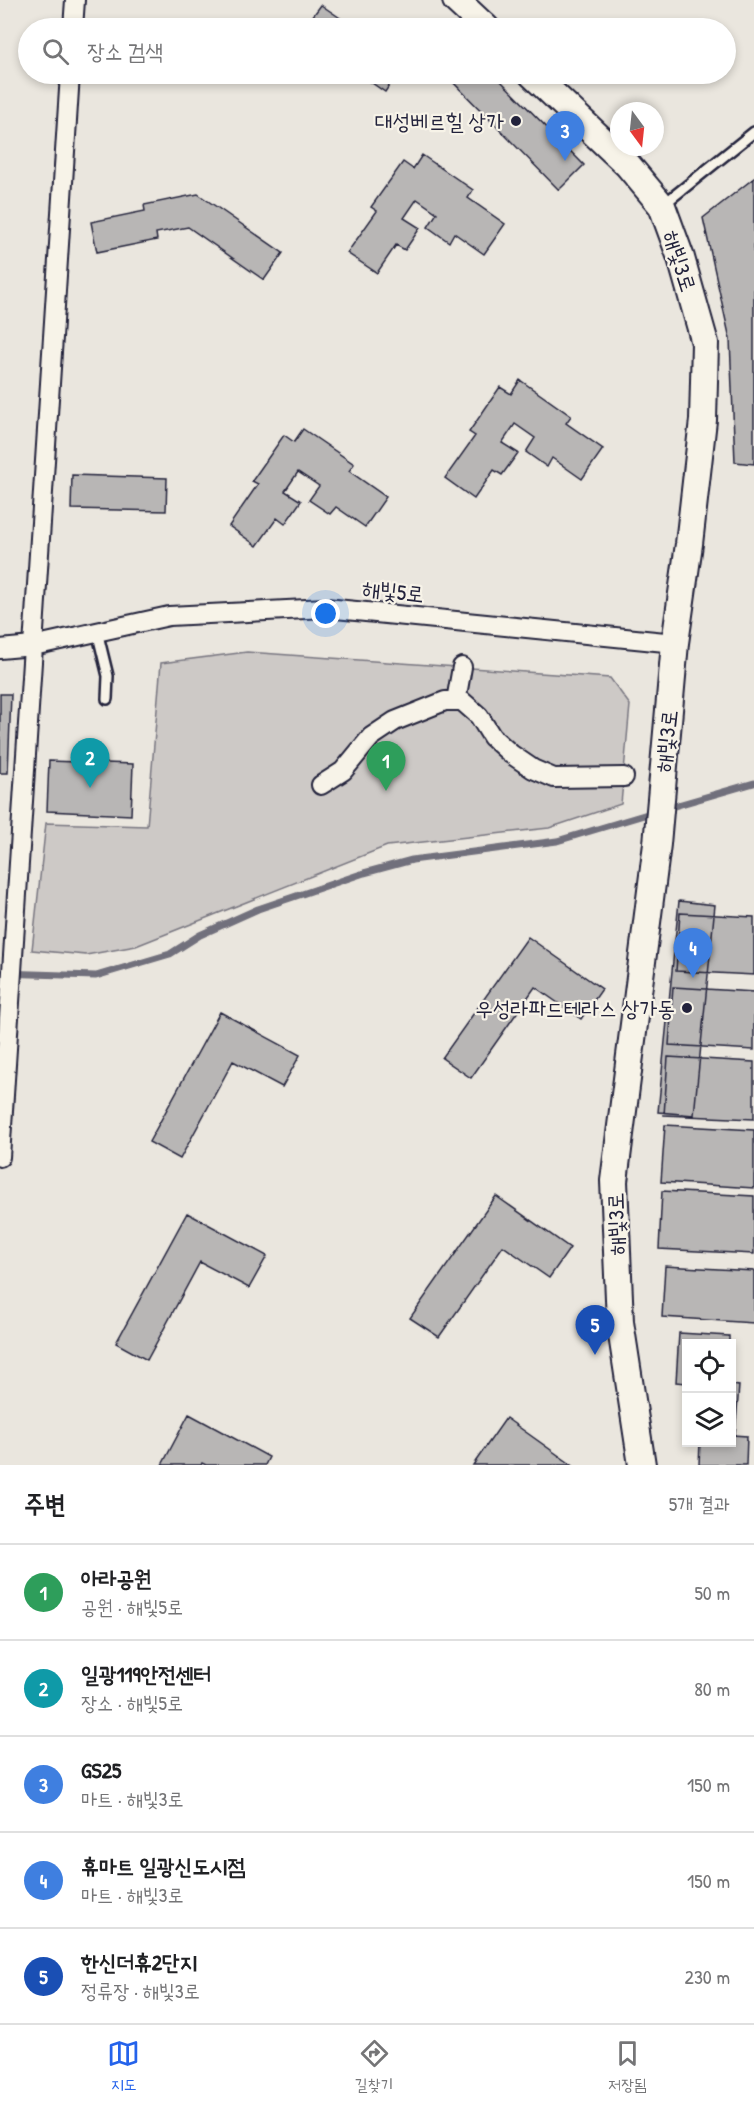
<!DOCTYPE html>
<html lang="ko">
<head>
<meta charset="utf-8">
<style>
	:root { --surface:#fff; --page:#f6f6f6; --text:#202124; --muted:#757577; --line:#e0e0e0; --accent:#2563eb }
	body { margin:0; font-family:"Patrick Hand","Poor Story",sans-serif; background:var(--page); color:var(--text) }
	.controls { position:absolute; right:18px; bottom:18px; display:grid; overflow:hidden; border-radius:0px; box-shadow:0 3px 9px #0003 }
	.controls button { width:54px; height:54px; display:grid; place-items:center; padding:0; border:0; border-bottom:2px solid var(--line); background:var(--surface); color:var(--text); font:30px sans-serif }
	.compass { position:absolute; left:610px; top:102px; width:54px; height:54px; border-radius:50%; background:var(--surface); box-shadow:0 3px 9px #0003; rotate:165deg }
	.you { position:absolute; left:326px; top:614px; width:21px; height:21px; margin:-15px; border:4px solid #fff; border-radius:50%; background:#1a73e8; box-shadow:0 0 0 9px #1a73e833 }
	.badge { display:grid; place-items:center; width:39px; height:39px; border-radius:50%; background:var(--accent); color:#fff; font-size:20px; font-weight:700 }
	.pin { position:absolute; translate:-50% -50px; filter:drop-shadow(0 2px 3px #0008) }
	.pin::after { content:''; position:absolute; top:32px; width:21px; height:18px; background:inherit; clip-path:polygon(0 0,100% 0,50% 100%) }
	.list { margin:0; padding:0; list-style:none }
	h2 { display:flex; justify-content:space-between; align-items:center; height:78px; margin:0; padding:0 24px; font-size:26px }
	h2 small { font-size:20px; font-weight:400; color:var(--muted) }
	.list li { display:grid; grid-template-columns:39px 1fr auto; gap:18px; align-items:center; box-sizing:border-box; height:96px; padding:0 24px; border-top:2px solid var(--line) }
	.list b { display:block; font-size:22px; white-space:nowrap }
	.list p { margin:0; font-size:20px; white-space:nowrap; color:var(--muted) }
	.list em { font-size:20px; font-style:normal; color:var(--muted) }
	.icon { flex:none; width:33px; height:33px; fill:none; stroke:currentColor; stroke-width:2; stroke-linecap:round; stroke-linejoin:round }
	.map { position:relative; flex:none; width:754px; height:1465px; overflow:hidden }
	.search { position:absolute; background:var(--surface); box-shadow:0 3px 9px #0003; left:18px; right:18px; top:18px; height:66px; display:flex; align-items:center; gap:15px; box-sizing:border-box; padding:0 21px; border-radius:33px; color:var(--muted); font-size:22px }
	.sheet { height:558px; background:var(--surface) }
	nav { display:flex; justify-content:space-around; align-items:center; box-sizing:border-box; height:84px; border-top:2px solid var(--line); background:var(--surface); font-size:16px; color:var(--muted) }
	nav a { display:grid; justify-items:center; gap:3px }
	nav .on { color:var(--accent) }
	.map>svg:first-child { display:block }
	.green { fill:#cdc9c6; stroke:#787680; stroke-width:1.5 }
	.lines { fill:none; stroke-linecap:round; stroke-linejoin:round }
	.stream { stroke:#716f7b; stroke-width:7 }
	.building { fill:#b8b6b5; stroke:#22223b; stroke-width:1.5 }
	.lane-casing { stroke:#22223b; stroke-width:14 }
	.street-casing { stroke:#22223b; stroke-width:22 }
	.secondary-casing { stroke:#22223b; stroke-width:30 }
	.lane { stroke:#f7f3e8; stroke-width:9 }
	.street { stroke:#f7f3e8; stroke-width:18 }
	.secondary { stroke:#f7f3e8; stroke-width:26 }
	.poi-dot { fill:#22223b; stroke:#f7f3e8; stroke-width:2 }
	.labels { text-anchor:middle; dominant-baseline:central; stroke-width:4.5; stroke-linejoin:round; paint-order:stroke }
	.poi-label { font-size:22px; fill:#22223b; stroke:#f7f3e8; text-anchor:end }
	.street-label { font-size:22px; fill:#22223b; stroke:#f7f3e8 }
</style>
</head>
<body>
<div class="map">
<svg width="754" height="1465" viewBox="0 0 754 1465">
	<rect width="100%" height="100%" fill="#eae6de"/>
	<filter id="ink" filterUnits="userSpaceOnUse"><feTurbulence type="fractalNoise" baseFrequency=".0167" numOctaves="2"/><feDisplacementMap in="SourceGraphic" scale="12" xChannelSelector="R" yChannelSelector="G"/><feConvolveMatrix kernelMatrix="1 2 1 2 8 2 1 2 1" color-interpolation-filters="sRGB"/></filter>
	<g filter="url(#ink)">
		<path class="green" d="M247,652L610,678L630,705L621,804L549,828L387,846L136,946L86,955L32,950L46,823L147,826L161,663Z"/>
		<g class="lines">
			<path class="stream" d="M664,809L754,783
				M0,973L96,976L170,954L200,935L258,909L364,873L412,860L557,841L654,812"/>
		</g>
		<path class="building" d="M321,5L355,28H304Z
			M359,74H397L385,92Z
			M450,74H494L584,165L559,190L447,76Z
			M422,155L473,190L468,198L505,224L484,254L454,233L449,242L428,227L437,213L417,199L404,218L420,228L405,250L396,245L377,273L347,253L377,211L371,207L403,162L413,169Z
			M754,178V464L735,462L730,339L703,218Z
			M198,194L283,253L264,280L188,227L156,233L157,240L97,252L91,222L145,211L144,205Z
			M520,380L571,416L566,423L603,449L582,479L552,458L547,467L526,452L535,438L515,424L502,443L518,453L502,475L494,470L474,499L445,478L475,436L469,432L500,387L511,394Z
			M303,429L354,464L349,471L386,497L365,527L336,507L330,514L309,500L319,486L298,472L285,491L301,501L285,524L277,518L257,546L229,526L258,484L252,481L284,435L294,442Z
			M72,475L167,478L166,511L71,509Z
			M0,694H11L8,773H0Z
			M49,761L133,764L131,815L47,811Z
			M679,901L715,905L694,1115L658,1112Z
			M680,913L754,917V975L676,971Z
			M528,937L602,989L581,1019L535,987L471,1078L442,1058Z
			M673,987L754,992V1050L669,1045Z
			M220,1012L300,1055L282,1087L233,1061L180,1159L149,1142Z
			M668,1057L754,1062V1119L664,1115Z
			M665,1125L754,1130V1188L661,1182Z
			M662,1191L754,1196V1254L659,1249Z
			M496,1196L570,1248L549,1278L503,1246L439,1337L410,1318Z
			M187,1213L267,1256L249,1288L200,1262L147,1360L116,1343Z
			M665,1266L754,1271V1323L662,1317Z
			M679,1333L729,1336V1344H686V1383L676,1382Z
			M732,1385L739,1386L735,1435H732Z
			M189,1414L269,1457L265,1465H206L202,1463L201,1465H162Z
			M506,1418L572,1465H473Z
			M732,1435L747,1436L746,1465H699L700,1442H732Z"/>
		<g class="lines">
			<defs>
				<path id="lane" d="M664,204L754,132
					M97,631L108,676L107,699"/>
				<path id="street" d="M73,28L75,0
					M0,649L33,646L169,616L326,608L675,643
					M456,701L462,667
					M321,785L343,771L371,737L395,721L445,701H462L479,716L492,737L511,754L533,769L554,778L624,777
					M0,1157L70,74"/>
				<path id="secondary" d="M456,0L486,28
					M532,74L627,164L662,206L681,258L705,343L703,420L689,544L675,643L657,844L614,1181L620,1322L642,1465"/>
			</defs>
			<use href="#lane" class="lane-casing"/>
			<use href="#street" class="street-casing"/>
			<use href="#secondary" class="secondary-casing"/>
			<use href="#lane" class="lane"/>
			<use href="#street" class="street"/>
			<use href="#secondary" class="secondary"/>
		</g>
	</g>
	<g class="poi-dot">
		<circle cx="516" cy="121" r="6"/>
		<circle cx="687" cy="1008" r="6"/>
	</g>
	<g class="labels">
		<g class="poi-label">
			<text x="504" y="121">대성베르힐 상가</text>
			<text x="675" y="1008">우성라파드테라스 상가동</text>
		</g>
		<g class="street-label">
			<text transform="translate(680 261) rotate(72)">해빛3로</text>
			<text transform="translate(393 591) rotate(6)">해빛5로</text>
			<text transform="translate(666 741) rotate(-84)">해빛3로</text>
			<text transform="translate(616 1224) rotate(-92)">해빛3로</text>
		</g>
	</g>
</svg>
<div class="controls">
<button><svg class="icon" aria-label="locate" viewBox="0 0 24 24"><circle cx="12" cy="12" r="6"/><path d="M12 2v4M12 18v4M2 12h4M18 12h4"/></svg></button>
<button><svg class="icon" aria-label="layers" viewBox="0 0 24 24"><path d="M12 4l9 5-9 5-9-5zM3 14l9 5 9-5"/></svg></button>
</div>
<svg class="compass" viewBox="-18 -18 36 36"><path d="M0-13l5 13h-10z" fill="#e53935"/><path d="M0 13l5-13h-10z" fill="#757577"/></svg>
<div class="you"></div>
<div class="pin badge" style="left:386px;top:791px;background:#2e9e5b">1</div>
<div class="pin badge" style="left:90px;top:788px;background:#0f9aa8">2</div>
<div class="pin badge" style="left:565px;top:161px;background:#3f7fe0">3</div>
<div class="pin badge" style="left:693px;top:978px;background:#3f7fe0">4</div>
<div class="pin badge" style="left:595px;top:1355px;background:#1a4fb4">5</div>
<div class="search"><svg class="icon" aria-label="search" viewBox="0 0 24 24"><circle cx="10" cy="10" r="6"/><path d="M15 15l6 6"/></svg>장소 검색</div>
</div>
<section class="sheet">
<h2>주변<small>5개 결과</small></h2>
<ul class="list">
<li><span class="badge" style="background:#2e9e5b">1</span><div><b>아라공원</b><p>공원 · 해빛5로</p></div><em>50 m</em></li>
<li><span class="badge" style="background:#0f9aa8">2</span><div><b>일광119안전센터</b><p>장소 · 해빛5로</p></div><em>80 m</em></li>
<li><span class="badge" style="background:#3f7fe0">3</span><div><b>GS25</b><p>마트 · 해빛3로</p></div><em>150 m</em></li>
<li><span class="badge" style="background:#3f7fe0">4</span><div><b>휴마트 일광신도시점</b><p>마트 · 해빛3로</p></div><em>150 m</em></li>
<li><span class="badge" style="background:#1a4fb4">5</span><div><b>한신더휴2단지</b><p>정류장 · 해빛3로</p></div><em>230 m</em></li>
</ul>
</section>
<nav>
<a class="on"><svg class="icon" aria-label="map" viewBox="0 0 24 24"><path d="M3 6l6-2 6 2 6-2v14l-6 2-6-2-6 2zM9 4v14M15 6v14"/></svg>지도</a>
<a><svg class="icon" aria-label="directions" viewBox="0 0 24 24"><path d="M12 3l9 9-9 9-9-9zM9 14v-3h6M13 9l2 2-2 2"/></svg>길찾기</a>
<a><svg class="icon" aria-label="saved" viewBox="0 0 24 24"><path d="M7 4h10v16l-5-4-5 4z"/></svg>저장됨</a>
</nav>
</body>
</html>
